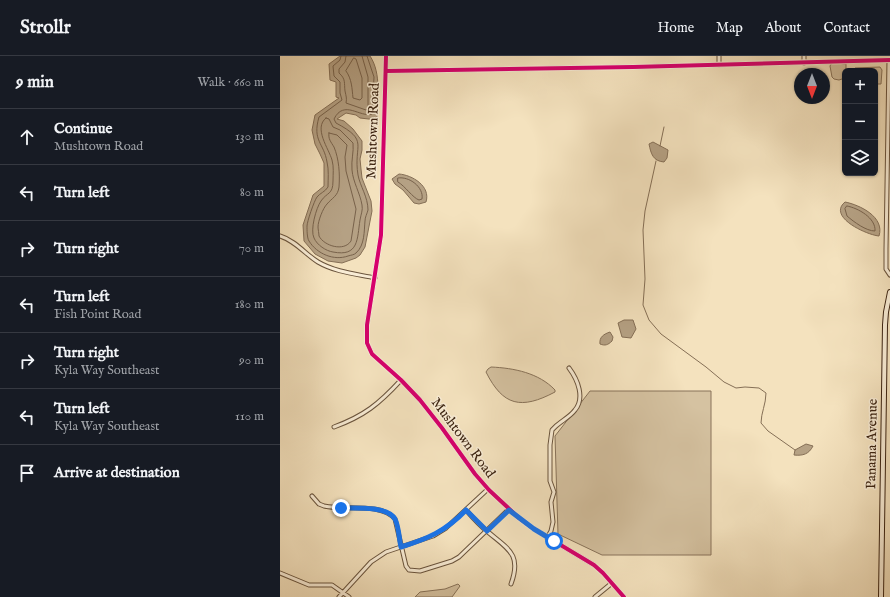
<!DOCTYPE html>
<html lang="en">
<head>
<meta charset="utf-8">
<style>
	:root { --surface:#171b24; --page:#242831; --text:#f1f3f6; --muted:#9ea1a6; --line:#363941 }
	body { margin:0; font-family:"IM FELL English",serif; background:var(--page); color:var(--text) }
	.controls { position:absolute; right:12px; top:12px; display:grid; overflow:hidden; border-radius:6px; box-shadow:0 1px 3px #0004 }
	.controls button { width:36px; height:36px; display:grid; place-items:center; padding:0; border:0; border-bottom:1px solid var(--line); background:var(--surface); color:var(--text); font:20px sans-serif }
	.compass { position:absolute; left:514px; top:12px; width:36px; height:36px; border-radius:50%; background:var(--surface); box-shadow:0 1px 3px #0004; rotate:180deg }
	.stop { position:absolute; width:12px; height:12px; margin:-9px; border:3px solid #1a73e8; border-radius:50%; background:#fff }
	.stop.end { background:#1a73e8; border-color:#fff; box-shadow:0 1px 4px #0008 }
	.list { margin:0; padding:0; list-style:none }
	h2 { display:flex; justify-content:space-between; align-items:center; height:52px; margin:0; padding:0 16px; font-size:17px }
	h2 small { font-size:13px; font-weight:400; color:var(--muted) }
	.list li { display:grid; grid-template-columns:26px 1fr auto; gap:12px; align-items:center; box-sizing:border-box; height:56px; padding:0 16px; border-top:1px solid var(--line) }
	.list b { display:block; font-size:15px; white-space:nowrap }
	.list p { margin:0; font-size:13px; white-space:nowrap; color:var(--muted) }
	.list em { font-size:13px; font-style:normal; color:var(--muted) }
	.icon { flex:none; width:22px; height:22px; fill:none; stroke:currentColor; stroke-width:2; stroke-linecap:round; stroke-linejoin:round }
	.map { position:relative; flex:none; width:610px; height:541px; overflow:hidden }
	header { display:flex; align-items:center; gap:24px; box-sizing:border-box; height:56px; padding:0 20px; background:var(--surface); border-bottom:1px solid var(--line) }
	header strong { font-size:19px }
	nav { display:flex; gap:22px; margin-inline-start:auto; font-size:14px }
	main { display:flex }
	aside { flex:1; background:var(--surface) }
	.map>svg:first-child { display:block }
	.green { fill:#d5c2a1; stroke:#88735a }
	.water { fill:#b5a184; stroke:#856f56 }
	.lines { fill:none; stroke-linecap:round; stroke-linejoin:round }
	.shore { stroke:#78624b; stroke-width:1 }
	.stream { stroke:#856f56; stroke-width:1 }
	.minor-casing { stroke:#6a543d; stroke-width:5 }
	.secondary-casing { stroke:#3c2412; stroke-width:6 }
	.minor { stroke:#f8ecd5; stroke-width:3 }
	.secondary { stroke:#f8ecd5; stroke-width:4 }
	.cycleway-casing { stroke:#f8ecd5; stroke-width:6 }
	.cycleway { stroke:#d6006c; stroke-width:4 }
	.route { stroke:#1a73e8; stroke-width:5 }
	.labels { text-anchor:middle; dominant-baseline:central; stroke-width:3; stroke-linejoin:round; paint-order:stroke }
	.street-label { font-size:14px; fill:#3c2412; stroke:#f8ecd5 }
</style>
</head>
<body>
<header>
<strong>Strollr</strong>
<nav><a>Home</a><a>Map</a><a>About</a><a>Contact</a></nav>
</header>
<main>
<aside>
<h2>9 min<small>Walk · 660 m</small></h2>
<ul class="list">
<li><svg class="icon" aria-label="ahead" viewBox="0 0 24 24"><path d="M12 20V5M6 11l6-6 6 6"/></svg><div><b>Continue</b><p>Mushtown Road</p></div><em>130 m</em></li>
<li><svg class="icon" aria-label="left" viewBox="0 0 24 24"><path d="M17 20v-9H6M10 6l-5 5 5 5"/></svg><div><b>Turn left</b></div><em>80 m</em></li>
<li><svg class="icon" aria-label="right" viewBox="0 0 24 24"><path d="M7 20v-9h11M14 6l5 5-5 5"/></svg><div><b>Turn right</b></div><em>70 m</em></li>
<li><svg class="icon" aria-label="left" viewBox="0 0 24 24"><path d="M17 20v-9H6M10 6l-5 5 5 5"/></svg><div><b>Turn left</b><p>Fish Point Road</p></div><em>180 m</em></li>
<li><svg class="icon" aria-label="right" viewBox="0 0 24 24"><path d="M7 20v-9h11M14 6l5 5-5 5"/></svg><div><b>Turn right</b><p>Kyla Way Southeast</p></div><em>90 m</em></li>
<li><svg class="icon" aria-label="left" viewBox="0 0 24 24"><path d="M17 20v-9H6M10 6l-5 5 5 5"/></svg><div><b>Turn left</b><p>Kyla Way Southeast</p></div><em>110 m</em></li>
<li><svg class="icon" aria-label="arrive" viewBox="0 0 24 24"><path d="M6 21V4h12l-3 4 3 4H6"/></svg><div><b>Arrive at destination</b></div></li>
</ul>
</aside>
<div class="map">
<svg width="610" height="541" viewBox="0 0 610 541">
	<rect width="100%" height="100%" fill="#f4e2be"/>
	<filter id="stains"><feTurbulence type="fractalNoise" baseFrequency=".005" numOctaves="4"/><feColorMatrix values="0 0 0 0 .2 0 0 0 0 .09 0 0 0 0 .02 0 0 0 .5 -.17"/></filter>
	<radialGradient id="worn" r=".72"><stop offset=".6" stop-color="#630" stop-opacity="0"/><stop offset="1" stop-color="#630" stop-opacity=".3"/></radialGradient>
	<path class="green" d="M554,7L566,8V15H565V22L559,24L554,23L552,21L550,10L551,8Z
		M600,11L602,14L601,28H595V15H573L575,12Z
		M211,311C234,312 259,317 275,334V336C241,354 223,350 206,316L208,313Z
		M310,335H431V499H322L278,478L275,380Z
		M178,528L180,530L172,541H135L140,536L165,533Z"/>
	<path class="water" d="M60,0H90C102,18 97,44 97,64L80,62L76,59L66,57L57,63L64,65L73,73L82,85V94L80,103L81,113L82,122L91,145L92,155L85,191L80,199L76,202L62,207L48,205L35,198L24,185L23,169L33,139L44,130V107L40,98L35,88L32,74L35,59L59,42L56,41V26L50,24L49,8Z
		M373,86L388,94L387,102L384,106C373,105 371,98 369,88Z
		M119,118C132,119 151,130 146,146L139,148L134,147L123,134L115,128L112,123Z
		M565,146C580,149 605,161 599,180C587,179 547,161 565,146Z
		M344,264H353L356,273L351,282L342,281L338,267Z
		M330,276L333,281L332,285C328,289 325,290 320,288C319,281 324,278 330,276Z
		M526,388L533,390C529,398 523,400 514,399L515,394Z"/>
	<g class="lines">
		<path class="shore" d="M61,0L60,4L53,10L54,20L60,26V37L62,44L39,61C32,85 44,87 47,106C49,114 48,123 48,131C45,136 40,137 37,141C34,145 27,166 27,170C27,174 27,182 29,185C37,198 54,205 68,200C71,199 74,199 76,197C85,189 84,175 85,165C85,161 87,158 88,154C88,141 80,130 78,119C73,88 90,85 56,67L54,63C64,43 80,62 92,58L94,21L87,0
			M66,0L65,6L59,13V17C66,23 64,27 65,35C66,40 67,42 66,47L86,54L88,52V21L82,0
			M74,2L76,3L82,22V42L80,44L73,42C72,33 72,23 66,15Z
			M46,62L49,63L53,71L60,74L73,87C74,96 71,104 72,114C73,126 80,137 82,149C83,154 81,158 80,164C77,183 79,201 53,196C46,195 37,189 34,182C30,174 36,152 41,145C47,136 53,139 53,125C53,118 54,111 52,104C49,93 33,72 46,62Z
			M49,77L57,79L67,89L65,101L66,115L76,153L71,185C64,196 44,190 39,180C39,178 38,173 38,171C38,165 43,152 47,148C52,142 58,140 59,131C60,118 59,103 54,91C51,86 48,83 49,77Z
			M118,122C129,120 144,131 142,143L139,144C133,142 125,130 118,126Z
			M567,150C578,152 596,162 595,175C586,175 574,166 567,160L565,153Z"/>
		<path class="stream" d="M380,90L384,71
			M376,105L365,155L363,174L365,223L363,249L369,264L381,278L426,311L444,326L456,332L465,331L479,332L486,337C486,348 481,357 481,367L488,375L515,394"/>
		<defs>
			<path id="minor" d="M106,0L101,179L87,269V287L92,298L121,324L140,344L162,372L195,418L209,434L239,462L254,473L314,509L323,517L344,541
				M439,0V9
				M609,4L606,193V213L610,219
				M524,7V0
				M106,15L353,11L610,4
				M0,180C16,185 25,198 38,206C55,216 76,218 95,222
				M54,371C84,360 99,348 121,324
				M32,440L39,448L44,450C65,455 101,446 115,463L126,510L129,514L140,515L172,505L179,501L229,453
				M186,454C193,462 200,470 208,476C228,493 242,498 231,528
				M267,482L271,475L273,466L271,446L274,436L270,425V389L272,374L275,371C281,365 290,361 295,354C305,342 298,324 289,312
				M0,517L29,529H52L69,541
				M59,541L91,506L106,496L153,480L166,472L208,433
				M315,541L332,527"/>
			<path id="secondary" d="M601,541L605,269L606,256L610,236"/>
		</defs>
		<use href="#minor" class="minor-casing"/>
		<use href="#secondary" class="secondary-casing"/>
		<use href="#minor" class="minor"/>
		<use href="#secondary" class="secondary"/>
		<defs>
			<path id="cycleway" d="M106,0L101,179L87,269V287L92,298L121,324L140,344L162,372L195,418L209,434L239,462L254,473L314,509L323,517L344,541
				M106,15L353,11L610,4"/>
		</defs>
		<use href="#cycleway" class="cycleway-casing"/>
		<use href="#cycleway" class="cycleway"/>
	</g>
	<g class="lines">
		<path class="route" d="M61,452C75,452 108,450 115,463C119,471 119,483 121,491C147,483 166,475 186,454L207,475L229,454L254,473L274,485"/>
	</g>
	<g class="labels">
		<g class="street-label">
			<text transform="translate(93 75) rotate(-88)">Mushtown Road</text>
			<text transform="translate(183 382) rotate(53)">Mushtown Road</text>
			<text transform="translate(592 388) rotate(-89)">Panama Avenue</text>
		</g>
	</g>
	<rect width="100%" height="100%" filter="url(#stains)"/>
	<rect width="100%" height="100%" fill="url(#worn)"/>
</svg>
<div class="controls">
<button>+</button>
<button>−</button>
<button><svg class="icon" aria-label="layers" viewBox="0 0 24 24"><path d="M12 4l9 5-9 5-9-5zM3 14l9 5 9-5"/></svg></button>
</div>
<svg class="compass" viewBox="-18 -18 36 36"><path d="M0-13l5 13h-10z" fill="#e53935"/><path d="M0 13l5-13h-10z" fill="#9ea1a6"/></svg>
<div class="stop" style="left:274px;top:485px"></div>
<div class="stop end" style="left:61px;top:452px"></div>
</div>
</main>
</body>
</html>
